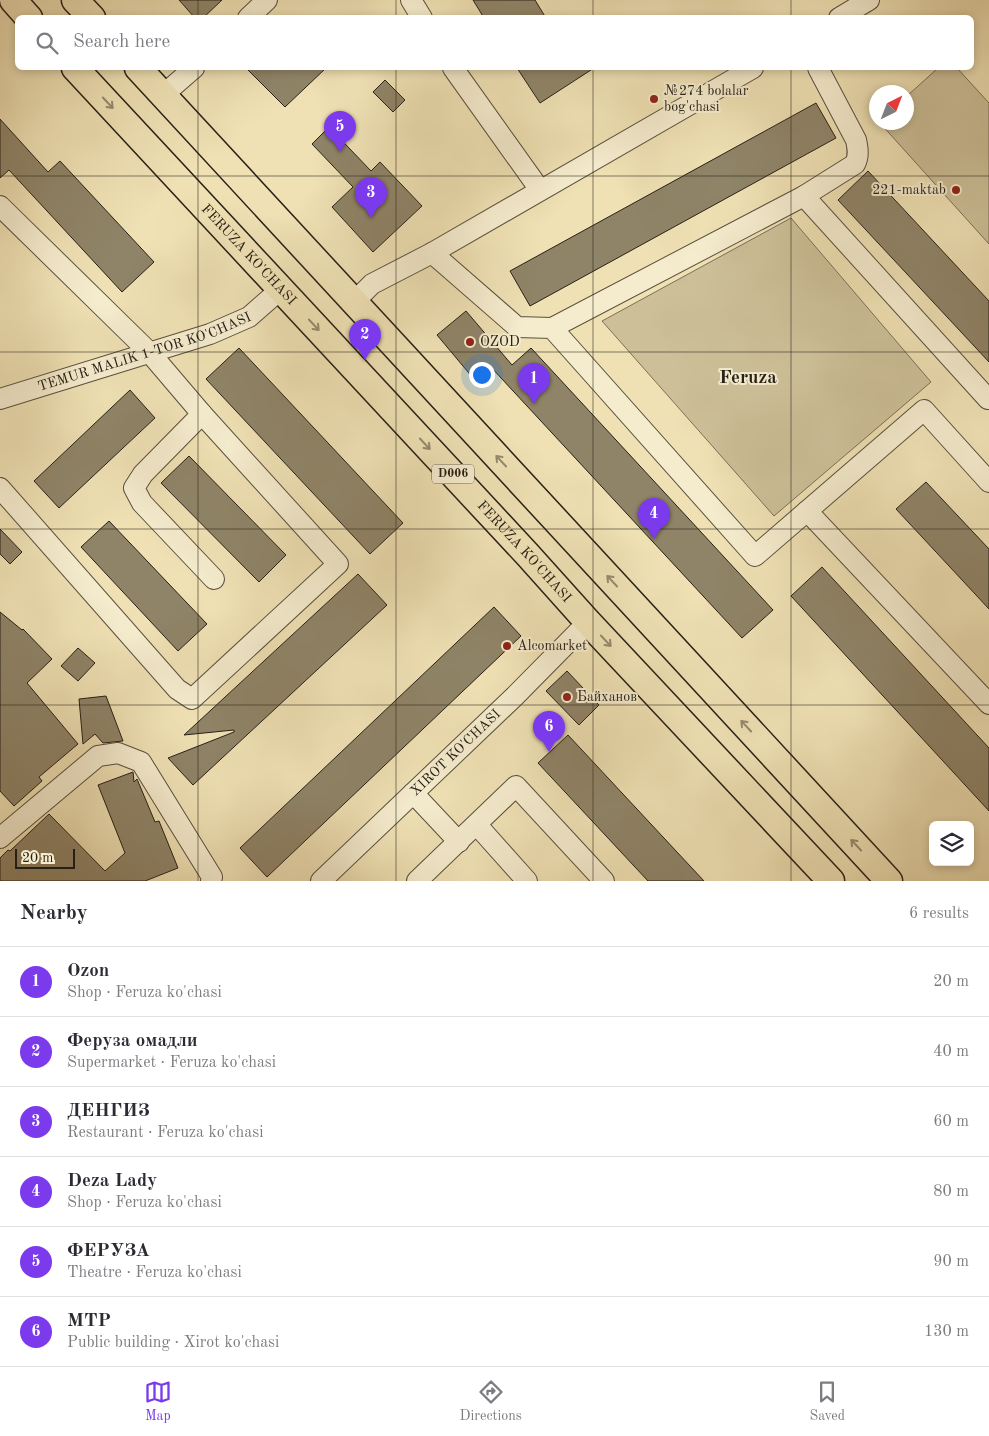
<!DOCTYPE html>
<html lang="en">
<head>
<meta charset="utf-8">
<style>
	:root { --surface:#fff; --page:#f2f2f3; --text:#2b2b33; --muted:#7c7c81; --line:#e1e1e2; --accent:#7c3aed }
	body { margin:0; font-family:"Old Standard TT",serif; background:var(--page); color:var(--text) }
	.controls { position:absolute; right:15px; bottom:15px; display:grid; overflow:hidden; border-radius:8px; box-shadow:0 2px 8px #0003 }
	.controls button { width:45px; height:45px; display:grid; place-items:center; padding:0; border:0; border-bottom:1px solid var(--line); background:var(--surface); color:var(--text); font:25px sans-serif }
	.compass { position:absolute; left:869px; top:85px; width:45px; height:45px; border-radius:50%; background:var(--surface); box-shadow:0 2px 8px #0003; rotate:42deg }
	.scale { position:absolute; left:15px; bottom:12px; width:60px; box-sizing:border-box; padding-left:5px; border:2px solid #272016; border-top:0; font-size:14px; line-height:18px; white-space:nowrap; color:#272016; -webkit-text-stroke:4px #f5ecce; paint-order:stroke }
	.you { position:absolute; left:481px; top:374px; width:18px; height:18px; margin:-12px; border:4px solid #fff; border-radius:50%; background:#1a73e8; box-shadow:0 0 0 8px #1a73e833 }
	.badge { display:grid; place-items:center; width:32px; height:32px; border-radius:50%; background:var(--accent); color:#fff; font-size:16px; font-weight:700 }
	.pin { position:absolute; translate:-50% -41px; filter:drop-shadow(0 1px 2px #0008) }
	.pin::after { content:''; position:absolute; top:26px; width:18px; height:15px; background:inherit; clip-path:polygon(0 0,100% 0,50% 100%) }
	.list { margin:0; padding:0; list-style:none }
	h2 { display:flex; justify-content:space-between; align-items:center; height:65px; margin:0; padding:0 20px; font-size:21px }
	h2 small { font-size:16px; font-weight:400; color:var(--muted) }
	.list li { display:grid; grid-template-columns:32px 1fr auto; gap:15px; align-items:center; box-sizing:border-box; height:70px; padding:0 20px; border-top:1px solid var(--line) }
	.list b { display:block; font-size:19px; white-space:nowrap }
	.list p { margin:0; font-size:16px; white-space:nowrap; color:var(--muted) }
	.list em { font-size:16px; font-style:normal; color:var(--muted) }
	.icon { flex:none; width:28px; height:28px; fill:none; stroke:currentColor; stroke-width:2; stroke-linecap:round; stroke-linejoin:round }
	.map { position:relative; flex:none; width:989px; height:881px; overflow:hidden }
	.search { position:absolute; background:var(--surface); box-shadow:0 2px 8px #0003; left:15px; right:15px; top:15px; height:55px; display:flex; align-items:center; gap:12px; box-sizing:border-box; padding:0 18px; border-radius:8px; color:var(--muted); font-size:19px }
	.sheet { height:485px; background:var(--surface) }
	nav { display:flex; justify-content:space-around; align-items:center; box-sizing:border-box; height:70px; border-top:1px solid var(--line); background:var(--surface); font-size:14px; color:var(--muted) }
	nav a { display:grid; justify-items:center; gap:2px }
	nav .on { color:var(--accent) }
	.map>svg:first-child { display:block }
	.green { fill:#cdc099; stroke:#7a7058 }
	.building { fill:#8f8468; stroke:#272016 }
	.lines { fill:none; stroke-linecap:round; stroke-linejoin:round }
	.minor-casing { stroke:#59503e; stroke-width:22 }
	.major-casing { stroke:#272016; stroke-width:29 }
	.minor { stroke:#f5ecce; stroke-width:20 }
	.major { stroke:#efe1b4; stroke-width:26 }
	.oneway { stroke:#958a6d }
	.grid { fill:none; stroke:#272016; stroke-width:1; stroke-opacity:0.55 }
	.poi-dot { fill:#8f2418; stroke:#f5ecce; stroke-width:2 }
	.labels { text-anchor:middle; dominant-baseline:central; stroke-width:4; stroke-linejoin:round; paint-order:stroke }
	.shield { fill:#f5ecce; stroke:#655d4d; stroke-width:1 }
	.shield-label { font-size:12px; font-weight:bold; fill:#272016 }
	.poi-label { font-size:14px; fill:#272016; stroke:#f5ecce; text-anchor:start }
	.street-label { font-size:14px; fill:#272016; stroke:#f5ecce }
	.district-label { font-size:19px; font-weight:bold; fill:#272016; stroke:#f5ecce }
</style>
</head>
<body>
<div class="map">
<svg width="989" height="881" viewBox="0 0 989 881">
	<rect width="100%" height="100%" fill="#efe1b4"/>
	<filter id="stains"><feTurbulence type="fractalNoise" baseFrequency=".004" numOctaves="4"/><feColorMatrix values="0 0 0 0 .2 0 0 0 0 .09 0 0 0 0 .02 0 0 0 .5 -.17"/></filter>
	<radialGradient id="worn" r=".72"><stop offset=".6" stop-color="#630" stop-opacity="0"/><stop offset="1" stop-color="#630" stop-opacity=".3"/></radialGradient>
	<path class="green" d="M938,68H957L989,103V244L880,123L906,122L907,96Z
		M791,218L931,382L774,516L602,321Z"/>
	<path class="building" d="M179,0H222L203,18H195Z
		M473,0H535L546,18H484Z
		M246,68H326L285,107Z
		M517,68H594L540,103Z
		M385,80L405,100L393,112L373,92Z
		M816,103L836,138L530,306L510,271Z
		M0,119L48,172L60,161L154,262L122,292L9,170L0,178Z
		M329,127L371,171L380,162L422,206L373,252L332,207L353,187L312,144Z
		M868,171L989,301V362L838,200Z
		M466,311L512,365L531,348L773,610L742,638L489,365L473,378L437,335Z
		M239,348L403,523L370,554L206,379Z
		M130,390L155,418L59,508L34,481Z
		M189,456L286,555L259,582L161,483Z
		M926,482L989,549V609L896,509Z
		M109,521L207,624L178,651L81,547Z
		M0,529L22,552L10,564L0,554Z
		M822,567L989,748V811L791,596Z
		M358,574L387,605L193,785L168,758L234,732V730L184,735Z
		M494,607L521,636L267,877L240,848Z
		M0,612L22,630L23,629L52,659L27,683L78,744L39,777L42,781L14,806L0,791Z
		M78,648L95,663L78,681L61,666Z
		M567,671L599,705L579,725L546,691Z
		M106,696L123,741L103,743L95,734L83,744L79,699Z
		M568,735L704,881H648L538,763Z
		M133,772L134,782L137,779L155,822L159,821L178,868L145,881H0V858L8,850L10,851L49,814L105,871L125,853L98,785Z"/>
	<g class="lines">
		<defs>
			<g id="minor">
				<path d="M411,0L422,18"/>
				<path d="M248,18L267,0"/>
				<path d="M839,18L869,0"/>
				<path d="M453,68L540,190"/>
				<path d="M163,95L194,68"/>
				<path d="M804,196L855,164C859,156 858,149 856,140L818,68"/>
				<path d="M0,206L150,353L202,414L338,564L192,699L177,689L0,488"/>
				<path d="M432,253L517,327L552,328L755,556L924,410L989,482"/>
				<path d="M354,302L372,284L432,253L753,68"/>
				<path d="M552,328L804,196L988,399"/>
				<path id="s1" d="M0,399L210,334L249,317L281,289"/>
				<path d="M202,414L143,474L134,488L142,503L214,579"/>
				<path d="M807,511L989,704"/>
				<path d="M413,793L459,842"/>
				<path d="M477,825L527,881"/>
				<path d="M0,838L98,756L118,753L141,762L212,877L211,881"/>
				<path id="s2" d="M321,881L515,696L588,622"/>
				<path d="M417,881L516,786L604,881"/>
			</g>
			<g id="major">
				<path d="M13,0L29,18"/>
				<path d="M75,0L92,18"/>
				<path id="s3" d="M75,68L527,554L588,622L831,881"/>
				<path d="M138,68L889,881"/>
			</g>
		</defs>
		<use href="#minor" class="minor-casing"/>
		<use href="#major" class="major-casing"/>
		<use href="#minor" class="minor"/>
		<use href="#major" class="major"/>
	</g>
	<defs><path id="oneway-shaft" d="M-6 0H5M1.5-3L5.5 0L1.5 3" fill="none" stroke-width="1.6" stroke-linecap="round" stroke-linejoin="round" transform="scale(1.25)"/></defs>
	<g class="oneway">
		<use href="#oneway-shaft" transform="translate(108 103) rotate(47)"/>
		<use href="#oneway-shaft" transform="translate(314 325) rotate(47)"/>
		<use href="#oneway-shaft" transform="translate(425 444) rotate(47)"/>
		<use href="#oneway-shaft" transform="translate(501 461) rotate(-133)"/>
		<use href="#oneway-shaft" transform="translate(612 581) rotate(-133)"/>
		<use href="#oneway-shaft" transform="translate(606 641) rotate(47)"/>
		<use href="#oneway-shaft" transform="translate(746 726) rotate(-133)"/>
		<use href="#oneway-shaft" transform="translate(856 845) rotate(-133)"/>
	</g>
	<path class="grid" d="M198,0V18M396,0V18M593,0V18M791,0V18M198,68V881M396,68V881M593,68V881M791,68V881M0,176H989M0,352H989M0,529H989M0,705H989"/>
	<g class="poi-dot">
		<circle cx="654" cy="99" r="5"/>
		<circle cx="956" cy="190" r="5"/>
		<circle cx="470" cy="342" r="5"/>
		<circle cx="507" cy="646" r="5"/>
		<circle cx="567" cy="697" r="5"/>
	</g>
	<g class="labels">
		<rect class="shield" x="432" y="464.5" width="42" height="19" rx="4"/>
		<g class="shield-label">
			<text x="453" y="474">D006</text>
		</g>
		<g class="poi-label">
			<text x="664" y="91">№274 bolalar<tspan x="664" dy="16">bog'chasi</tspan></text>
			<text x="946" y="190" text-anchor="end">221-maktab</text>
			<text x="480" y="342">OZOD</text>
			<text x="517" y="646">Alcomarket</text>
			<text x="577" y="697">Байханов</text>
		</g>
		<g class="street-label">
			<text stroke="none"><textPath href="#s3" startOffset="255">FERUZA KO'CHASI</textPath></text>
			<text stroke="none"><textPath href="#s1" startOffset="152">TEMUR MALIK 1-TOR KO'CHASI</textPath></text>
			<text stroke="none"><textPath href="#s3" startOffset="660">FERUZA KO'CHASI</textPath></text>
			<text stroke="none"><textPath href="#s2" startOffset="186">XIROT KO'CHASI</textPath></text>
		</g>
		<g class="district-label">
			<text x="748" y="378">Feruza</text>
		</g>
	</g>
	<rect width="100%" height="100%" filter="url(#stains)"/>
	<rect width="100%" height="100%" fill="url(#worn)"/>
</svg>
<div class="controls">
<button><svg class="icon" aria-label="layers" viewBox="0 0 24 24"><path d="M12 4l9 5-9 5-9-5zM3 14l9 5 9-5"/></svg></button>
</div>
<svg class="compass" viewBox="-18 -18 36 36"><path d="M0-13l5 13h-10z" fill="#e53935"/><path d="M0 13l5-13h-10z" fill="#7c7c81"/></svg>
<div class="scale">20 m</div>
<div class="you"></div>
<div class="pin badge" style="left:534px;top:404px">1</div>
<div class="pin badge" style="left:365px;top:360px">2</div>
<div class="pin badge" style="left:371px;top:218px">3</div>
<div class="pin badge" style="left:654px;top:539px">4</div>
<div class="pin badge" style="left:340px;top:152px">5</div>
<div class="pin badge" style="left:549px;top:752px">6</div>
<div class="search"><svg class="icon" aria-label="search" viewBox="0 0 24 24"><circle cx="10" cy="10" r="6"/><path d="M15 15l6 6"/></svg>Search here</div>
</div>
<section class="sheet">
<h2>Nearby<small>6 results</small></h2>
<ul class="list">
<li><span class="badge">1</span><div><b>Ozon</b><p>Shop · Feruza ko'chasi</p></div><em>20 m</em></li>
<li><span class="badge">2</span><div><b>Феруза омадли</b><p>Supermarket · Feruza ko'chasi</p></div><em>40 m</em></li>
<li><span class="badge">3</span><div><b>ДЕНГИЗ</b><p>Restaurant · Feruza ko'chasi</p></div><em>60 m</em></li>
<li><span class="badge">4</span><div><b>Deza Lady</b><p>Shop · Feruza ko'chasi</p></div><em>80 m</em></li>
<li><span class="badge">5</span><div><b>ФЕРУЗА</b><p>Theatre · Feruza ko'chasi</p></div><em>90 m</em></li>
<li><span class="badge">6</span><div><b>MTP</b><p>Public building · Xirot ko'chasi</p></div><em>130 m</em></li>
</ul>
</section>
<nav>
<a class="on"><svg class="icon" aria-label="map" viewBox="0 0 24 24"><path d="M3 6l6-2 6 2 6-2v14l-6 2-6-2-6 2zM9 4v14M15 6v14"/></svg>Map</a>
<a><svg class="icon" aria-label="directions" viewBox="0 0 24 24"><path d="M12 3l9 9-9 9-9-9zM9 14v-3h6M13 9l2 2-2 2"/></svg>Directions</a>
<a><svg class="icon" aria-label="saved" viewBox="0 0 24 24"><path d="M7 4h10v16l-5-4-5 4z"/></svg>Saved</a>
</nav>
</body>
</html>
